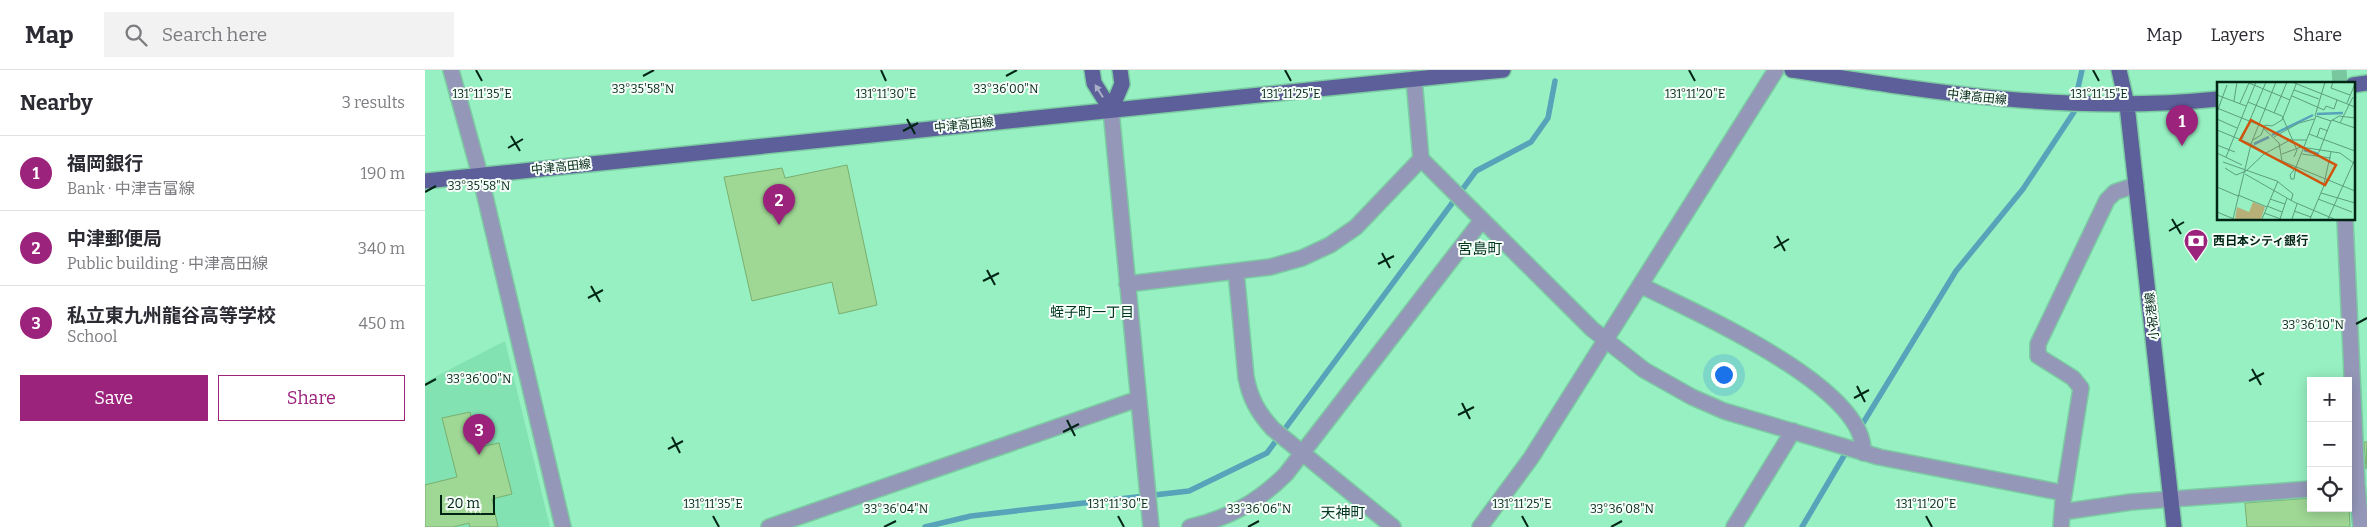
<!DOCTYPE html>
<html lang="en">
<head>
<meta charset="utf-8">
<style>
	:root { --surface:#fff; --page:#f2f2f3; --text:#2b2b33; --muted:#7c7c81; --line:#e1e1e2; --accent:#9b237c }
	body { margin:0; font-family:Bitter,"Noto Sans JP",serif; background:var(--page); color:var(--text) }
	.controls { position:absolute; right:15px; bottom:15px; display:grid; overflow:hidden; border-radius:0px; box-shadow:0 2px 12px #0003 }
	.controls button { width:45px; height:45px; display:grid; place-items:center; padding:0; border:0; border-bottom:1px solid var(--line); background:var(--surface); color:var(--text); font:25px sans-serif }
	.scale { position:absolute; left:15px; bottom:12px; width:55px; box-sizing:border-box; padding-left:5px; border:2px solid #002515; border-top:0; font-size:14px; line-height:18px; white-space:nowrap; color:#002515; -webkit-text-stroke:4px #f5fdf8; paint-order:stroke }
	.you { position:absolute; left:1298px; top:304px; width:18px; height:18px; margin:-12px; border:4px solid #fff; border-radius:50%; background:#1a73e8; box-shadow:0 0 0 8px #1a73e833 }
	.badge { display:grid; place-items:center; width:32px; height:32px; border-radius:50%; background:var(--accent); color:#fff; font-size:16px; font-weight:700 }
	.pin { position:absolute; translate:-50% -41px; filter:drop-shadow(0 1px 2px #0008) }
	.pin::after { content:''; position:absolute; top:26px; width:18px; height:15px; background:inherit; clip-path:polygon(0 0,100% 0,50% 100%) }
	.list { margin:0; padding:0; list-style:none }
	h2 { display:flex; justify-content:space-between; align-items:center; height:65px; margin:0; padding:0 20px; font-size:21px }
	h2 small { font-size:16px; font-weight:400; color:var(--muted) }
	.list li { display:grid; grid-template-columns:32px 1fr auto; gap:15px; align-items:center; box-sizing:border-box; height:75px; padding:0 20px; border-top:1px solid var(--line) }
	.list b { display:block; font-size:19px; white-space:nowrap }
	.list p { margin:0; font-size:16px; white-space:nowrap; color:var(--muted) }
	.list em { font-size:16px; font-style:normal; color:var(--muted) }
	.actions { display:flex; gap:10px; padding:15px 20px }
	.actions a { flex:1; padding:11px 0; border:1px solid var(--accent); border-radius:0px; text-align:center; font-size:18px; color:var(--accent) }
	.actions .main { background:var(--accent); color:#fff }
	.icon { flex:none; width:28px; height:28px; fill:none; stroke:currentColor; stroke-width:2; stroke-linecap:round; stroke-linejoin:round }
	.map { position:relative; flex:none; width:1942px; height:457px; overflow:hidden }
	header { display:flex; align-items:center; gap:30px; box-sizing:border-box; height:70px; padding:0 25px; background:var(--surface); border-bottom:1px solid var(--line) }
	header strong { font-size:24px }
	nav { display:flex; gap:28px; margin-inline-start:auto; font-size:18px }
	.search { width:350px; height:45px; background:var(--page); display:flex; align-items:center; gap:12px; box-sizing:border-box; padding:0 18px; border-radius:0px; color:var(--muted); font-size:19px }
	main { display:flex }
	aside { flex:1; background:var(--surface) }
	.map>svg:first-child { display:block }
	.built { fill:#82e2b2 }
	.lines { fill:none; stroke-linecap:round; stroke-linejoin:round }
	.stream { stroke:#57a3ba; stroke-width:5.5 }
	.building { fill:#9fd795; stroke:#79af6f }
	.minor-tunnel { stroke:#79c79f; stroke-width:15; stroke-dasharray:15 8; stroke-linecap:butt }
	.minor-casing { stroke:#7ccba3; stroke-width:18 }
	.major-casing { stroke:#7ccba3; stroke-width:18 }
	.minor { stroke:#9497b8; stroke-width:15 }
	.major { stroke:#5c5f99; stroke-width:15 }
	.oneway { fill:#a8aec8 }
	.ticks { fill:none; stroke:#002515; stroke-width:2 }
	.labels { text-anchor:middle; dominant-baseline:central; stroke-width:4; stroke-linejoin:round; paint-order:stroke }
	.street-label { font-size:12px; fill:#002515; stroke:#f5fdf8 }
	.poi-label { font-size:12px; font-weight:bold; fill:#002515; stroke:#f5fdf8; text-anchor:start }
	.neighbourhood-label { font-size:14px; fill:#003520; stroke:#f5fdf8 }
	.quarter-label { font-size:15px; fill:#003520; stroke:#f5fdf8 }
	.inset-river { fill:none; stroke:#57a3ba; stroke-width:2.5 }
	.inset-road { fill:none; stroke:#5b9f7d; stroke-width:1 }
	.view { fill:#d1540d; fill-opacity:0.15; stroke:#d1540d; stroke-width:2.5 }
	.inset-edge { fill:none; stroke:#002515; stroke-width:2.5 }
	.ticks-label { font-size:12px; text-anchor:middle; fill:#002515; stroke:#f5fdf8; stroke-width:4; stroke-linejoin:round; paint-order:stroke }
</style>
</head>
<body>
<header>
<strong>Map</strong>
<div class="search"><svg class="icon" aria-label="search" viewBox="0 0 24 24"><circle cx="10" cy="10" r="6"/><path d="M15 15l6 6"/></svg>Search here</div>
<nav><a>Map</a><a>Layers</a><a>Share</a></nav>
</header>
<main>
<aside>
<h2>Nearby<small>3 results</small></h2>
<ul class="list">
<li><span class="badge">1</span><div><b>福岡銀行</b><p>Bank · 中津吉富線</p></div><em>190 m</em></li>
<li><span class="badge">2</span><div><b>中津郵便局</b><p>Public building · 中津高田線</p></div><em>340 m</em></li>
<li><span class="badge">3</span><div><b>私立東九州龍谷高等学校</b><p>School</p></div><em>450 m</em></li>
</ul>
<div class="actions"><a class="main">Save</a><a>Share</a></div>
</aside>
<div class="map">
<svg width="1942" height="457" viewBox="0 0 1942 457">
	<rect width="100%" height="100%" fill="#97f0c2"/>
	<path class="built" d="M80,271L125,457H0V312Z"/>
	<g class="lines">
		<path class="stream" d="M1653,18L1657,0
			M1435,358L1531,201L1598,119L1649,42
			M500,457L546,446L764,421L842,383L1051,101L1106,72L1123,48L1130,11
			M1377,457L1423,379"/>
	</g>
	<path class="building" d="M422,95L452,235L414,244L407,212L327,231L299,107L357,98L360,108Z
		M45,342L54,377L74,373L87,424L67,429L73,457H45L44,453L28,457H0V415L32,407L17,348Z
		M1939,372H1942L1941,399Z
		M1886,428V438H1924L1925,457H1822L1820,433Z"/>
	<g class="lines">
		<path class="minor-tunnel" d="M1914,0L1915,14"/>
		<defs>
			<path id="minor" d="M26,0L55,105L138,457
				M989,9L996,89L1167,259L1219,300L1267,327L1299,341L1454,387L1639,423
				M686,40L726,457
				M1920,149L1932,415L1936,457
				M811,201L821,307C825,328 833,343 848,359L968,457
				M702,214L845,197L877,188L905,175L931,157L996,89
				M1215,215C1265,240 1443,317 1438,383
				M1637,442L1706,432L1886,419
				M344,457L713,329
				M765,457C804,448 833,432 861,404L1057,150
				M1055,457L1106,388L1351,0
				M1309,457L1368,361
				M1636,457L1638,431L1656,318L1648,308L1613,286V274L1682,130L1690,122L1711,115"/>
			<path id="major" d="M667,0L669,13L686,40
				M1367,0C1513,23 1645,44 1793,29
				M1694,0L1702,35L1749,457
				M1928,15L1942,13
				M686,40L697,14L695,0
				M0,111L1078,0"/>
		</defs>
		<use href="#minor" class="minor-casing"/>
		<use href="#major" class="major-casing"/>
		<use href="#minor" class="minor"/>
		<use href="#major" class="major"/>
	</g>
	<defs><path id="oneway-solid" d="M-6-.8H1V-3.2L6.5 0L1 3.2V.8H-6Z" transform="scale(1.25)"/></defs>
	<use class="oneway" href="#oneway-solid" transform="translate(674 21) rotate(-122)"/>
	<path class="ticks" d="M51,0L57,11M456,0L461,11M860,0L866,11M1264,0L1270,11M1668,0L1674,11M218,6L229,0M581,6L592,0M482,49L490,64M478,61L493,53M86,66L95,81M83,78L98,69M0,122L11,116M1747,149L1756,164M1744,161L1759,152M1352,166L1360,181M1349,178L1364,169M957,183L965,198M953,194L969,186M562,200L570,215M558,211L574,203M166,216L175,232M163,228L178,220M1931,254L1942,248M1827,299L1836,315M1824,311L1839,303M0,315L11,309M1432,316L1440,332M1429,328L1444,320M1037,333L1045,349M1033,345L1049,337M642,350L650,366M638,362L654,354M247,367L255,383M243,379L258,371M288,446L294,457M693,446L699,457M1097,446L1103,457M1501,446L1507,457M459,457L471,451M823,457L834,451M1186,457L1197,451"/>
	<defs>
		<symbol id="bank-pin" viewBox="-11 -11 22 30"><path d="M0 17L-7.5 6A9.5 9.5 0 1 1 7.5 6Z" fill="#9b237c" stroke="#f5fdf8"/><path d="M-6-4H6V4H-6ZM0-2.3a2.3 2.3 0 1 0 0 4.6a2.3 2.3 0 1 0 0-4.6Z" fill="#fff"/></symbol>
	</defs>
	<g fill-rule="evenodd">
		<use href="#bank-pin" x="1757" y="157" width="28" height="38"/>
	</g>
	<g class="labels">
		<g class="street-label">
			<text transform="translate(1552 27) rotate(6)">中津高田線</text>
			<text transform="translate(539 55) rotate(-6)">中津高田線</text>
			<text transform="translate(136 97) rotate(-6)">中津高田線</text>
			<text transform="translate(1727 246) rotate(-96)">小祝港線</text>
		</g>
		<g class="poi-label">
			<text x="1788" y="171">西日本シティ銀行</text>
		</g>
		<g class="neighbourhood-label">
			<text x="667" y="242">蛭子町一丁目</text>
		</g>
		<g class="quarter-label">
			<text x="1055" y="179">宮島町</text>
			<text x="918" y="443">天神町</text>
		</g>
	</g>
	<g transform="translate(1792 12)">
		<rect width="138" height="138" fill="#97f0c2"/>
		<path d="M36,120L48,125L44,137H18L20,125L32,130Z" fill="#b7af78"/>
		<path class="inset-river" d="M100,32L126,31M55,53L96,33M37,62L52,55M87,68L102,72"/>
		<path class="inset-road" d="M75,0L138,25M116,0L114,6L133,13M32,1L73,18M77,8L102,17M0,13L29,24M75,14L107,28L109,24L117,27L120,18M17,19L20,0M31,20L65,34L80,68L77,75M23,21L32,1M130,21L138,2M0,26L47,45M0,30L10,3M57,31L70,0M98,34L108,0M0,37L20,46M115,38L138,46M114,39L122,34L138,36M123,41L136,15M46,46L62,61L65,79M0,48L34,62L55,75L138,109M92,52L138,69M57,55L82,41L97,37M100,55L103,46L111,49M25,57L49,0M36,58L44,53L48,43L55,44L65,38L80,0M0,63L18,70M0,71L25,83M49,71L73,58H90M65,72L84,65L123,71L138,82M85,72L114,76M9,75L39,0M6,80L60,99L76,112L74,119M79,85L99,34L114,39L102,70M79,85L77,97H74L73,93ZM8,86L19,93L29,89L48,71M28,92L77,120L117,137M0,105L21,114M104,111L138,121M21,113L50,125M53,117L68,122M101,117L135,130M50,124L65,130M77,129L94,135M0,130L17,137M47,131L64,137M16,137L34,62L59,0M45,137L61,99M63,137L70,116M75,137L80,122M93,137L106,106L114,70M111,137L138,77"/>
		<path class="view" d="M34,38L119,83L108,103L23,58Z"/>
		<rect width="138" height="138" class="inset-edge"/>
	</g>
	<g class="ticks-label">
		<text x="218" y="23">33°35'58"N</text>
		<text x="581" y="23">33°36'00"N</text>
		<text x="57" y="28">131°11'35"E</text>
		<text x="866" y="28">131°11'25"E</text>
		<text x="1674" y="28">131°11'15"E</text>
		<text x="461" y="28">131°11'30"E</text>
		<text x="1270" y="28">131°11'20"E</text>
		<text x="54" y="120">33°35'58"N</text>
		<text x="1888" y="259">33°36'10"N</text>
		<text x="54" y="313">33°36'00"N</text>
		<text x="288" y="438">131°11'35"E</text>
		<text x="693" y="438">131°11'30"E</text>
		<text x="1097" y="438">131°11'25"E</text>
		<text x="1501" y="438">131°11'20"E</text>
		<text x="471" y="443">33°36'04"N</text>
		<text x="834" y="443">33°36'06"N</text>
		<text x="1197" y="443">33°36'08"N</text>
	</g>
</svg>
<div class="controls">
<button>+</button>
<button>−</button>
<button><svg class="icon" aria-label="locate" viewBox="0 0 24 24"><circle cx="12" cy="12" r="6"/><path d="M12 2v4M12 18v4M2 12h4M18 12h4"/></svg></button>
</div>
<div class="scale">20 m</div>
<div class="you"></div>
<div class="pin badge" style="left:1757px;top:76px">1</div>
<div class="pin badge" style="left:354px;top:155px">2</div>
<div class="pin badge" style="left:54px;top:385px">3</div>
</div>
</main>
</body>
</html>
